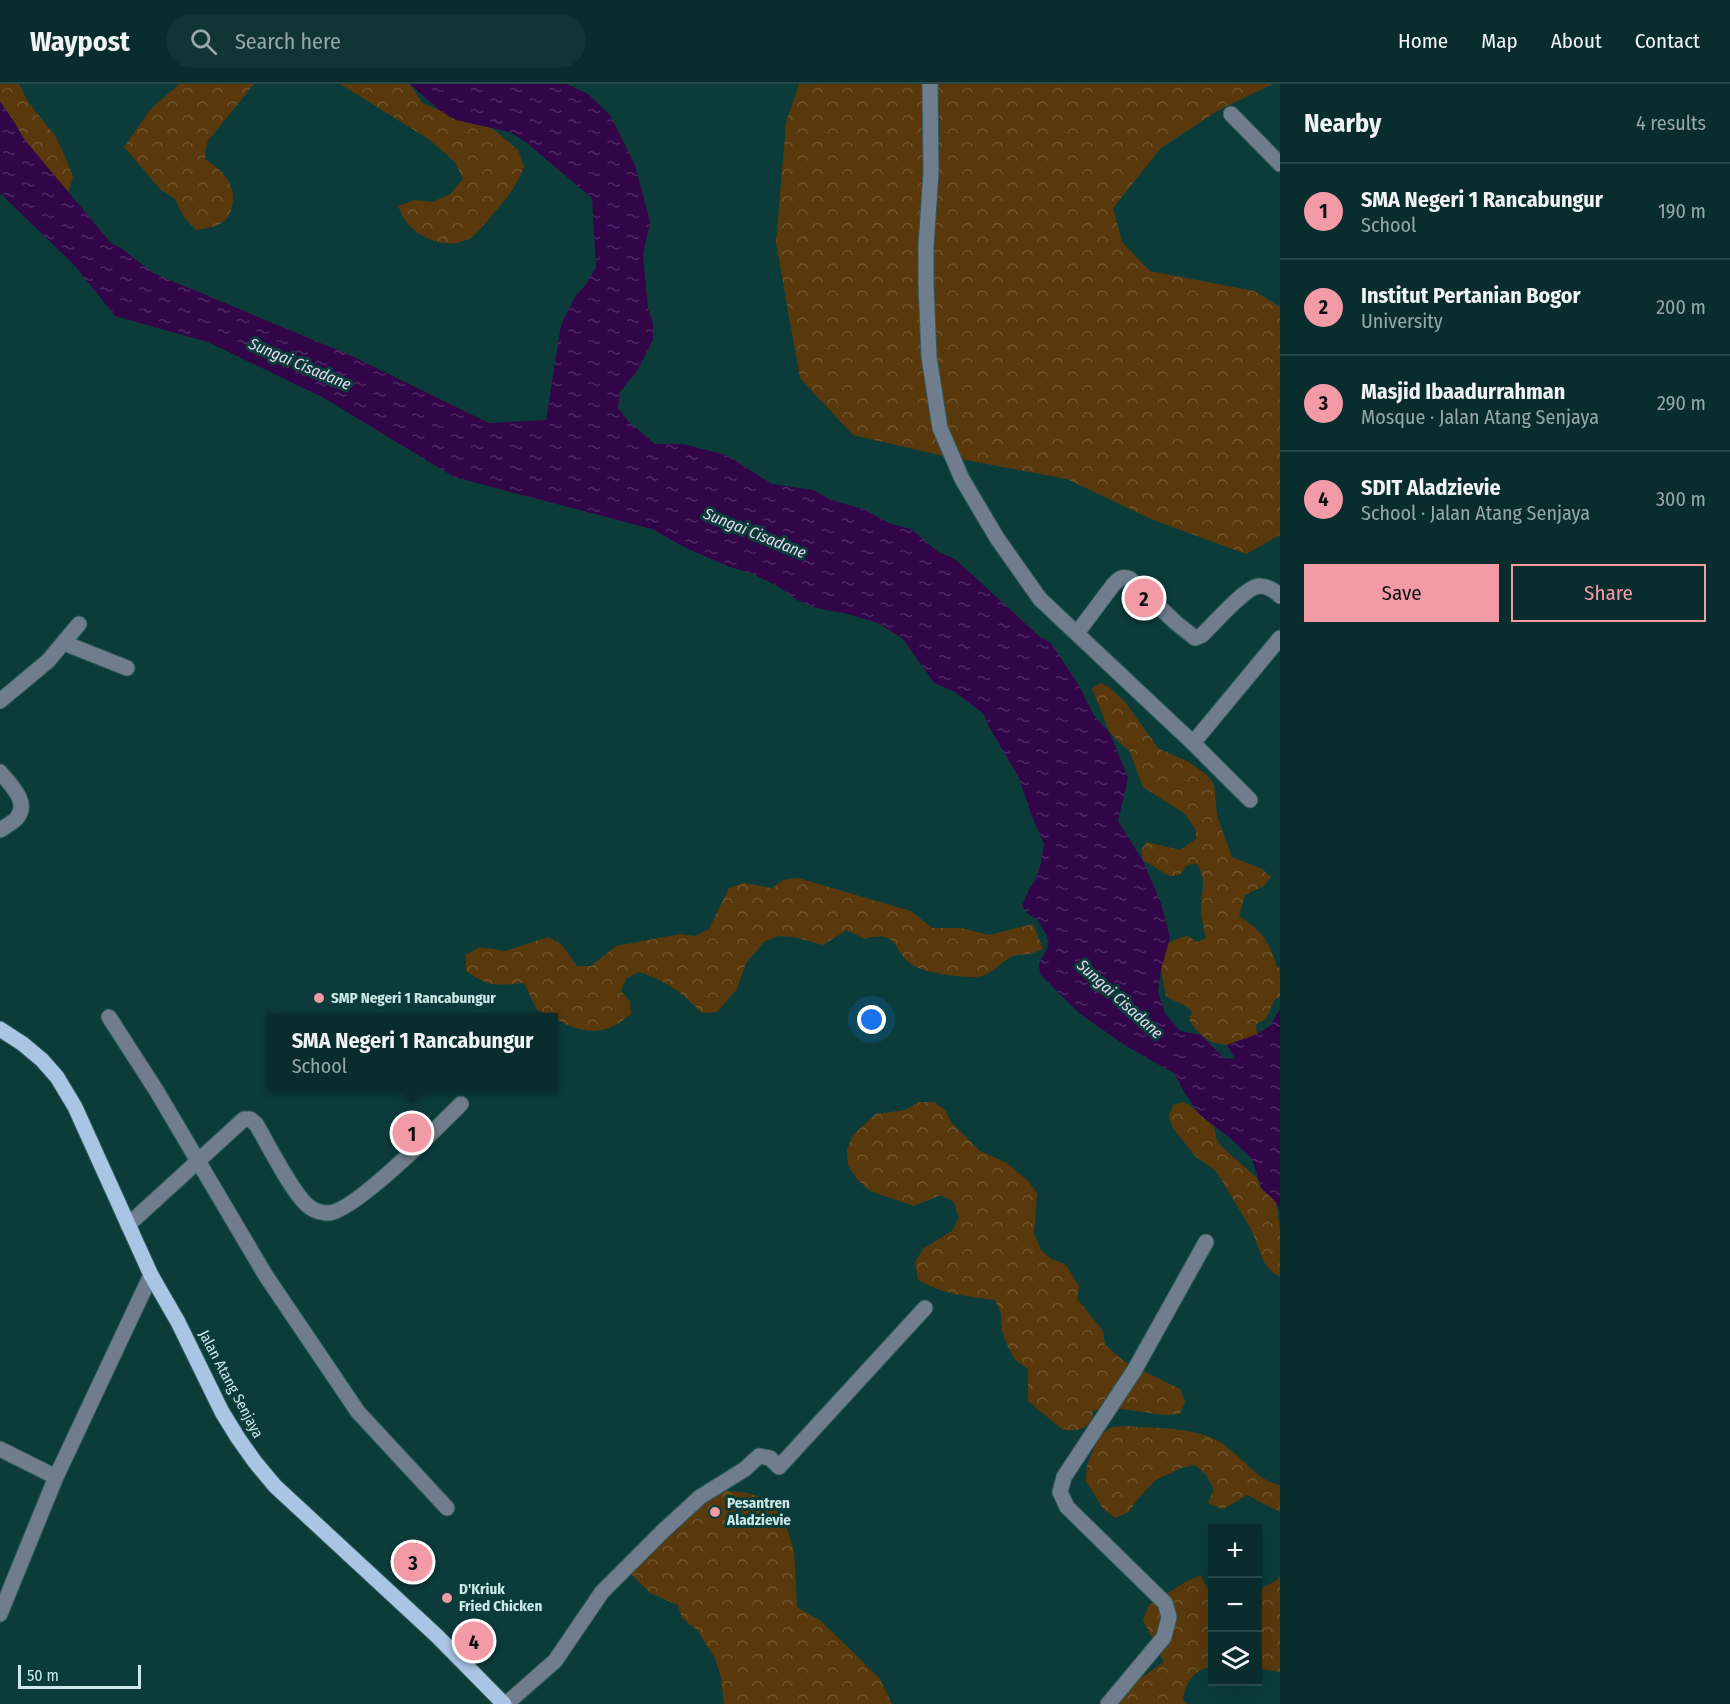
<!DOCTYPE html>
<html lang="en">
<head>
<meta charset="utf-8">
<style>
	:root { --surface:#082d2c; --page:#113534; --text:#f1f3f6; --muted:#98a8a9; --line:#294948; --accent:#f39aa7 }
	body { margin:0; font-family:"Fira Sans Condensed",sans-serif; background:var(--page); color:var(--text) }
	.controls { position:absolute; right:18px; bottom:18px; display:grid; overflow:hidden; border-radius:0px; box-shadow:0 6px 24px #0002 }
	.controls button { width:54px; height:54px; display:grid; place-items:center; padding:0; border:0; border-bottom:2px solid var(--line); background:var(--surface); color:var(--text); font:30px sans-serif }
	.scale { position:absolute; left:18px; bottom:15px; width:123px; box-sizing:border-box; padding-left:6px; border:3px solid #cbe9e6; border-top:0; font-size:16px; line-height:21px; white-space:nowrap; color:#cbe9e6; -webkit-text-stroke:4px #0b3c3a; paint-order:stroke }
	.you { position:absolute; left:872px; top:936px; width:21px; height:21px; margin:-15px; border:4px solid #fff; border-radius:50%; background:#1a73e8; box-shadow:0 0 0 9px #1a73e833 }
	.badge { display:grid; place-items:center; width:39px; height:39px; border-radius:50%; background:var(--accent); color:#111; font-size:20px; font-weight:700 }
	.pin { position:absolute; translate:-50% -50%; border:3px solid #fff; box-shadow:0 2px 6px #0006 }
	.popup { position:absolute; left:267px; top:929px; width:291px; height:78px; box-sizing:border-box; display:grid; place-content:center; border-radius:0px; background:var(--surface); filter:drop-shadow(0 2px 4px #0005); font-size:20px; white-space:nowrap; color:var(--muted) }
	.popup b { font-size:22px; color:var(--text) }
	.popup::after { content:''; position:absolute; left:50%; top:100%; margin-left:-12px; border:12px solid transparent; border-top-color:var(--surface) }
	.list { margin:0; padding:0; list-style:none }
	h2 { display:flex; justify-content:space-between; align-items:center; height:78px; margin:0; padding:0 24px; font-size:26px }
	h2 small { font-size:20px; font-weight:400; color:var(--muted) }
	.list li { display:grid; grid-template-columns:39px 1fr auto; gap:18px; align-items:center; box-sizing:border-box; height:96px; padding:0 24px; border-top:2px solid var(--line) }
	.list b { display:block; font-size:22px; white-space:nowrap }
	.list p { margin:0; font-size:20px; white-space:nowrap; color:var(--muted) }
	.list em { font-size:20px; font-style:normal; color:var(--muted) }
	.actions { display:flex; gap:12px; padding:18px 24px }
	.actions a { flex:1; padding:14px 0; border:2px solid var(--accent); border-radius:0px; text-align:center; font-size:21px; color:var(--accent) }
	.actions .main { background:var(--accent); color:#111 }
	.icon { flex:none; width:33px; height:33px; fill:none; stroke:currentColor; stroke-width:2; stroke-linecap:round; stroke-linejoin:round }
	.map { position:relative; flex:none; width:1280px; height:1620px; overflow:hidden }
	header { display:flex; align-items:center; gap:36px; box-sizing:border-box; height:84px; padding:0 30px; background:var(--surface); border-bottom:2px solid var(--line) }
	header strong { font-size:28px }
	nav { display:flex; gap:33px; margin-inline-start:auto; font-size:21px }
	.search { width:420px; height:54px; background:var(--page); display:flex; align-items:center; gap:15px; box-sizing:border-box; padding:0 21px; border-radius:33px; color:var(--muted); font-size:22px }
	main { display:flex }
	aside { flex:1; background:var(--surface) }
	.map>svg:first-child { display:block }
	.forest { fill:url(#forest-crowns) }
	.water { fill:url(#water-ripples) }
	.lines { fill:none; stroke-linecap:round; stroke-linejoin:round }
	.minor-casing { stroke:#2e5b59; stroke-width:17 }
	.major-casing { stroke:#2e5b59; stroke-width:17 }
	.minor { stroke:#6f7d8c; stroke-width:15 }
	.major { stroke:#a9c5e4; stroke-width:15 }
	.poi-dot { fill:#f39aa7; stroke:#0b3c3a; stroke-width:2 }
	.labels { text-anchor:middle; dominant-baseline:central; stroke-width:6; stroke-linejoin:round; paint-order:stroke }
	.poi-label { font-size:15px; font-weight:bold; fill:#cbe9e6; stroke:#0b3c3a; text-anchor:start }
	.street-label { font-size:15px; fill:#cbe9e6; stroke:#0b3c3a }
	.water-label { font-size:16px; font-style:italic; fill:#e6d8f0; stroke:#0b3c3a }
</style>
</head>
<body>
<header>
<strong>Waypost</strong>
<div class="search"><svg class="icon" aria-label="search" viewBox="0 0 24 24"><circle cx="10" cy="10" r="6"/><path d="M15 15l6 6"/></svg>Search here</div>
<nav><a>Home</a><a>Map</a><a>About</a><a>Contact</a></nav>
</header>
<main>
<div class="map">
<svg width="1280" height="1620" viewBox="0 0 1280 1620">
	<defs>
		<pattern id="forest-crowns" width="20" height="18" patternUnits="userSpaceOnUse" patternTransform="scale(1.5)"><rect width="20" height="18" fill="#59390c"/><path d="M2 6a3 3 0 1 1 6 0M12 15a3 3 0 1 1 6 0" fill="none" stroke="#70562f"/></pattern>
		<pattern id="water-ripples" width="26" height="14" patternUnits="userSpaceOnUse" patternTransform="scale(1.5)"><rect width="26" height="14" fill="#320549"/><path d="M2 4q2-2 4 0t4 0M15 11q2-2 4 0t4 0" fill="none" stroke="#4e2963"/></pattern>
	</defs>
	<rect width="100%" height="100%" fill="#0b3c3a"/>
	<path class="forest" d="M0,0H19L28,18L56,53L65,73L73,93L67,112L48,96L13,36L0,18Z
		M179,0H254L207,58L205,75C223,87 239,102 231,126C230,127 228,134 227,134C220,143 207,144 196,146L184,133L175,115L160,105L124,63L150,26Z
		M340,0H410L422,19L439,26L456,36L492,44L518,66L524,83C517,102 506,115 493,130C487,137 481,145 474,151C454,168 422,157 407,139C403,134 401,128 398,122L415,116L433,118L450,110L463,95L455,78L427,54Z
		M799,0H1273L1217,27L1161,64L1113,124L1122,158L1150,187L1254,207L1280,223V451L1246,470L1151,435L1067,395L939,371L853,351L800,294L776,159L786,39Z
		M1100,599L1109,603L1125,618L1159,665L1189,678L1207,691L1214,700L1217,732L1232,773L1262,785L1271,793L1264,802L1245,811L1239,832C1263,848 1268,855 1277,883L1280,884V913L1275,915L1266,935L1256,940L1257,950L1240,962C1210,959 1208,961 1189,936L1192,927C1184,920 1175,918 1166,912L1161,886L1153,879L1158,864L1179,854L1188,852L1197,858L1206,854C1204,845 1201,835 1201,825C1201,807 1208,795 1196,779L1186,782L1180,791L1169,792L1143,776L1141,766L1147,758L1180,766L1196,755V746L1185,730L1143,703L1130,668L1110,649L1092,605Z
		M798,794L911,827L932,844H961L989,851L1033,840L1043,865C1038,867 1034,869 1029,870C1024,871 1016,870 1011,873C998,880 991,892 975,893C962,894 922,888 912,881C890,864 900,846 865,855L847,846L823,861L794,853L779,852L765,857L746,879L737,905L717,928L701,929C685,910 662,894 638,888L626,895L621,907L630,917L631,930C595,961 572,943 537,926L524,899C497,901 490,904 466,887V871L479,863L506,867L548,853L561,860L577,882H591L616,862L680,850L695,852L709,845L729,804L744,799L772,804L783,796Z
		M919,1018H934L945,1026L951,1038L980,1067L1007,1079L1028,1097L1037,1109L1034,1150L1041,1166L1051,1175L1065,1180L1079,1202L1077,1215L1103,1247L1105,1261L1125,1278L1180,1305L1185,1318L1180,1330L1165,1331L1107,1323L1093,1327L1091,1340L1078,1346H1063L1028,1317V1285L1015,1276L1008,1263L1002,1247L1001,1230L995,1216C966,1212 945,1211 918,1196L915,1178L923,1165L952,1147L959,1134L954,1118L941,1111L914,1122L870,1107L857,1095L848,1081L847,1066L853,1051L876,1030L905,1026Z
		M1183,1018C1197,1024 1201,1034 1214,1042L1216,1054L1221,1062L1257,1094L1261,1104L1276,1118L1280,1146V1193L1271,1187L1264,1178L1251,1145L1221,1095L1215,1086L1196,1073L1172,1043L1169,1032L1173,1021Z
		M1127,1342C1158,1345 1196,1342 1223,1360C1240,1371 1260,1399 1280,1401V1428L1247,1411L1223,1425L1208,1419L1214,1405L1206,1391L1195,1381L1181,1384L1156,1396L1136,1417L1129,1428L1115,1434L1103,1425L1086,1397L1087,1381L1100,1351L1112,1343Z
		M716,1406L743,1408L770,1415L785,1439L794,1467L797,1523L821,1537L880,1595L892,1620H724L721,1594L715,1574L697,1546L682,1534L678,1521L650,1509L629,1488Z
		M1201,1491L1206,1503L1212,1509V1582C1195,1585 1185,1599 1183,1616L1187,1620H1118V1608L1128,1595L1142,1593L1164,1578L1143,1536L1149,1521L1187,1497Z
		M1280,1492V1588L1263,1585L1258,1587V1506L1276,1497Z"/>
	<path class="water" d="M410,0H567L588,10L610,31L635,81L650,138L643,171L648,224L653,239V256L637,287L620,308L618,324L628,337L655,360H683L726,371L772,400L813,406L831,416L863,425L891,440L911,445L937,467L956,476L1040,553L1050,558L1078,600L1094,632L1110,649L1128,694L1118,737L1143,777L1161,819L1170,853L1161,886L1158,908L1165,929L1180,947L1201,951L1224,974L1235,975L1227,961L1257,950L1270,942L1280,925V1126L1276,1118L1261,1104L1252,1075L1230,1054L1199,1030L1183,1006L1175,990L1123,960L1079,929L1040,890L1039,880L1048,863L1047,852L1037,835L1028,830L1022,822L1029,805L1035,797L1041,779L1044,760L1031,730L1019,694L988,641L984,630L955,608L934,599L903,555L878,539L848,530L816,524L797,516L779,503L751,489L730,483L684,463L652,445L454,393L324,314L208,258L115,232L75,182L0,109V18L13,36L24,55L111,159L121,164L153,189L354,273L489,339L546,336L561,241L575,213L587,199L596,183L592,114L527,59L510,48L456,36L439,26Z"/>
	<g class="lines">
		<defs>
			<path id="minor" d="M930,0L931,88L926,162V200L929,273L940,344L962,395L997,454L1040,515L1193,659L1280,554
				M1231,30L1280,80
				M1077,549L1113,501C1119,495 1122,491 1130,495L1175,538L1195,554L1202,551C1214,540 1245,503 1259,502C1268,502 1274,506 1280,512
				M64,559L127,584
				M0,617L48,577L79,540
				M1193,659L1250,716
				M0,688C10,700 31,719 16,735C12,739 5,743 0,746
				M109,933L156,1006L266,1192L358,1328L447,1424
				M128,1141L244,1035H250L256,1040C267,1058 295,1115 311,1124C315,1127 323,1129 328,1129C353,1129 440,1041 461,1020
				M0,1365L56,1393
				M0,1530L56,1393L151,1191
				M506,1620L555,1577L602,1508L662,1448L700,1413L745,1385L759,1372L770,1374L779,1383L925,1224
				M1108,1620L1164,1553L1169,1533L1165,1519L1067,1423L1060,1408L1064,1393L1134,1287L1206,1158"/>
			<path id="major" d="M0,945L23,960L42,976L57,993L75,1023L151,1191L178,1238L222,1328L238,1354L255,1378L275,1402L437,1552L504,1620"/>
		</defs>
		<use href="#minor" class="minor-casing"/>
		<use href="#major" class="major-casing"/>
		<use href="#minor" class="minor"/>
		<use href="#major" class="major"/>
	</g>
	<g class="poi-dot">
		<circle cx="319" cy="914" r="6"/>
		<circle cx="715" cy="1428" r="6"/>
		<circle cx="447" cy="1514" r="6"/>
	</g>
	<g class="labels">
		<g class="poi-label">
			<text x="331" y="914">SMP Negeri 1 Rancabungur</text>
			<text x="727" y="1419">Pesantren<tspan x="727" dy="17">Aladzievie</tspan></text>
			<text x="459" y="1505">D'Kriuk<tspan x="459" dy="17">Fried Chicken</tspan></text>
		</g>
		<g class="street-label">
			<text transform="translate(231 1300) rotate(62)">Jalan Atang Senjaya</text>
		</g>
		<g class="water-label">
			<text transform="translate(300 280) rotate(23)">Sungai Cisadane</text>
			<text transform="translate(755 449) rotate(22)">Sungai Cisadane</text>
			<text transform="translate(1120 915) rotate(42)">Sungai Cisadane</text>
		</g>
	</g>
</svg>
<div class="controls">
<button>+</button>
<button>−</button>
<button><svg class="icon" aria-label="layers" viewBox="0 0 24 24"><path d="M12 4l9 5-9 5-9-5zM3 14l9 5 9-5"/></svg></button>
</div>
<div class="scale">50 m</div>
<div class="you"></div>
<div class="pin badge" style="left:412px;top:1049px">1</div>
<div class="popup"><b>SMA Negeri 1 Rancabungur</b>School</div>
<div class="pin badge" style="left:1144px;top:514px">2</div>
<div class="pin badge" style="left:413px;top:1478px">3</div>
<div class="pin badge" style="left:474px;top:1557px">4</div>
</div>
<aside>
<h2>Nearby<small>4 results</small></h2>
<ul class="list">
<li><span class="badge">1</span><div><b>SMA Negeri 1 Rancabungur</b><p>School</p></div><em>190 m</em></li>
<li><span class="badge">2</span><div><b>Institut Pertanian Bogor</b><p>University</p></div><em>200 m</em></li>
<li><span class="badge">3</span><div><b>Masjid Ibaadurrahman</b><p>Mosque · Jalan Atang Senjaya</p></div><em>290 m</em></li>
<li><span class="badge">4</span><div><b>SDIT Aladzievie</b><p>School · Jalan Atang Senjaya</p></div><em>300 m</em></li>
</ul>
<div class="actions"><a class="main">Save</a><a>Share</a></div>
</aside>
</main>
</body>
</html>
